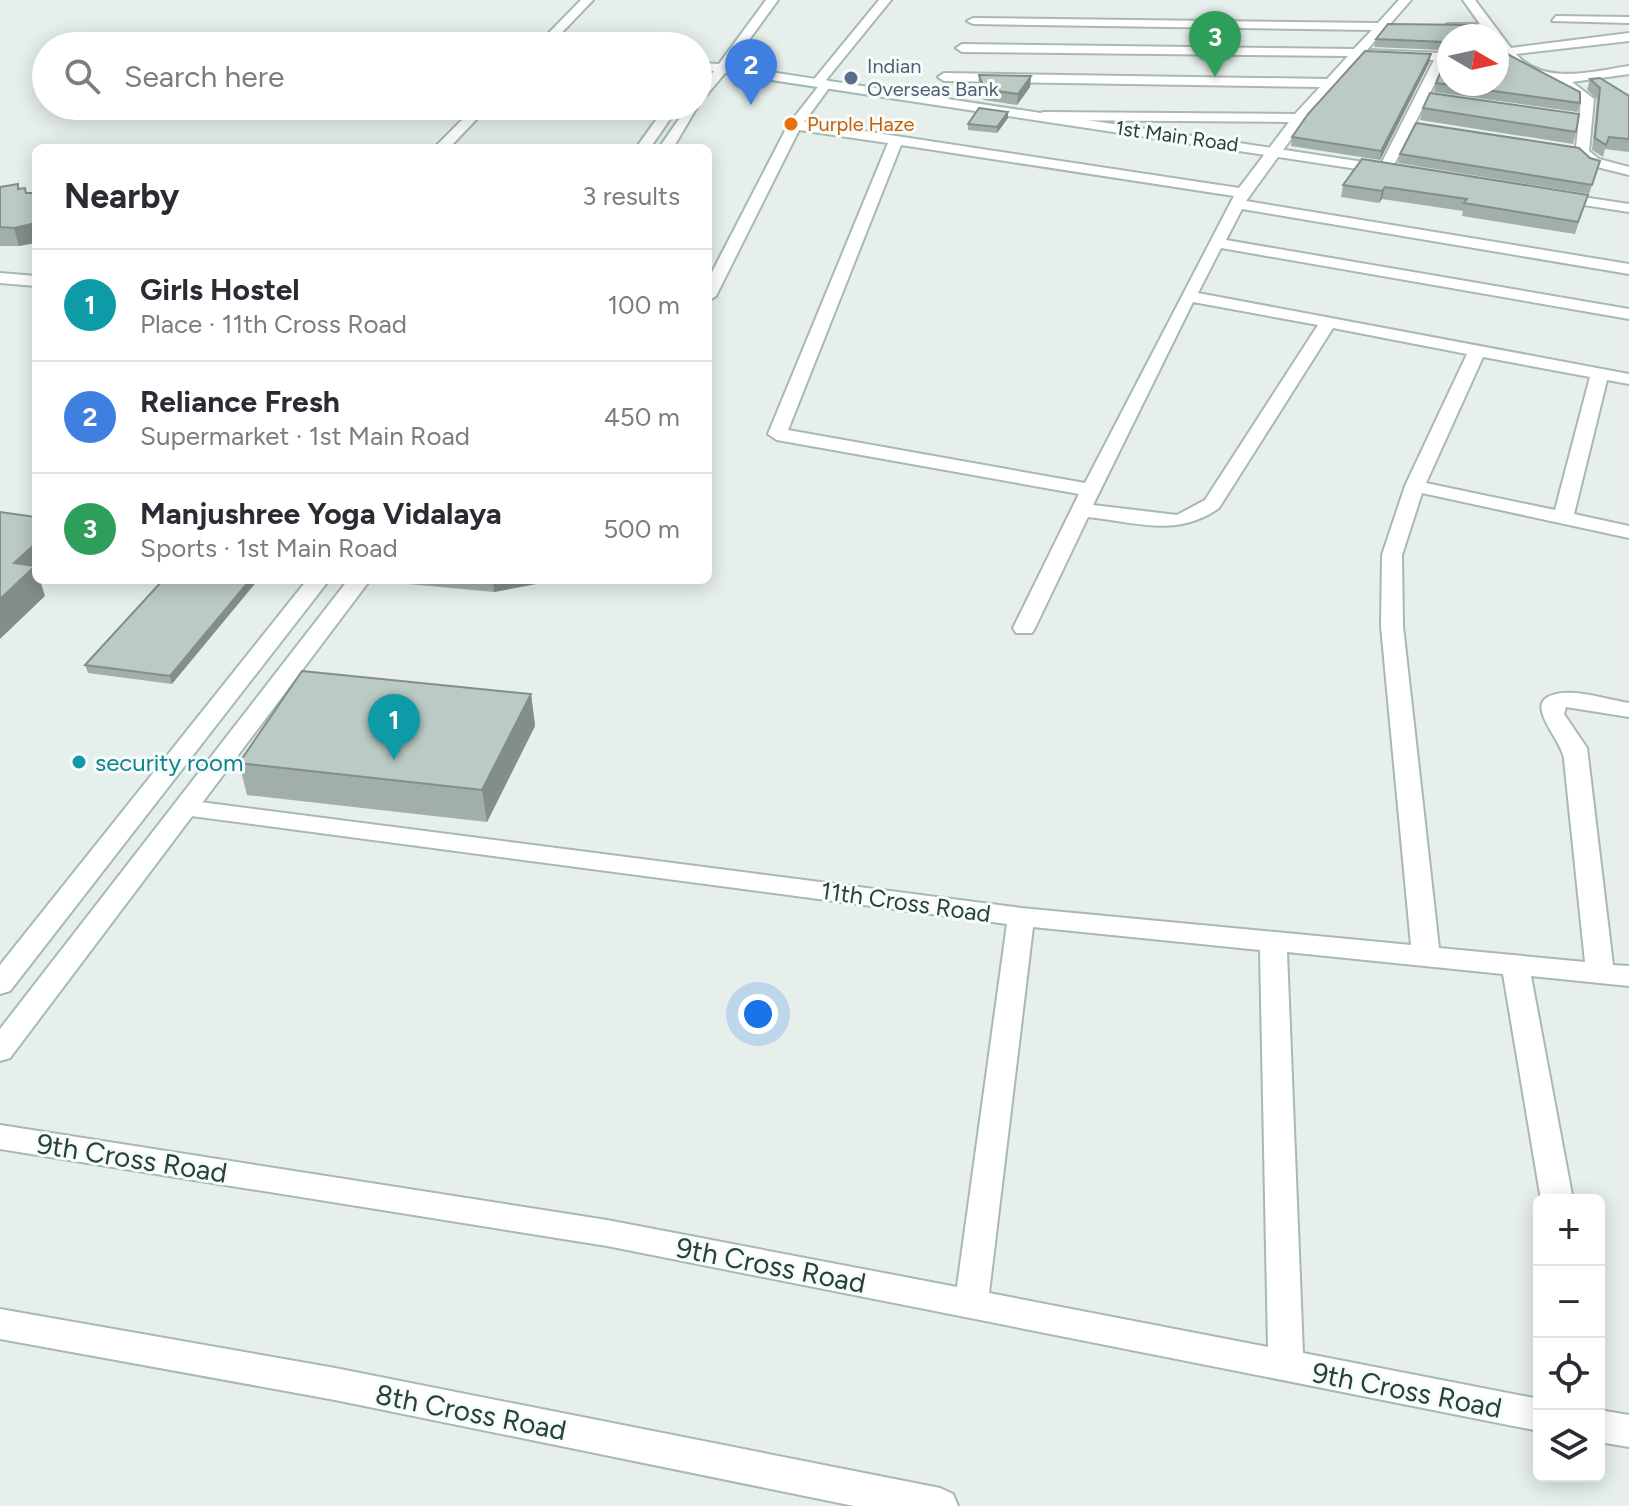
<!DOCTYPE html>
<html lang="en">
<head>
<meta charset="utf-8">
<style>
	:root { --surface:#fff; --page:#f2f2f3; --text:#2b2b33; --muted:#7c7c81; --line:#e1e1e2; --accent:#2563eb }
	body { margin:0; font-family:Figtree,sans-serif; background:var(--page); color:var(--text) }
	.controls { position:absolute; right:24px; bottom:24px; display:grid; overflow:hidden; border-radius:12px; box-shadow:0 4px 20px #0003 }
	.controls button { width:72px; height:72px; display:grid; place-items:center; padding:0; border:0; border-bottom:2px solid var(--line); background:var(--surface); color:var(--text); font:40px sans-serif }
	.compass { position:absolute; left:1437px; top:24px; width:72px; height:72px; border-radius:50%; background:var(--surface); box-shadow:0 4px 20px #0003; rotate:99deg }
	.you { position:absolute; left:758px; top:1014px; width:28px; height:28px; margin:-20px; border:6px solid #fff; border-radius:50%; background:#1a73e8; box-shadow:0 0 0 12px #1a73e833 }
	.badge { display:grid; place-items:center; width:52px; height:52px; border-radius:50%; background:var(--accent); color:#fff; font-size:26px; font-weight:700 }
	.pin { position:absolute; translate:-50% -66px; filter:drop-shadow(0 2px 4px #0008) }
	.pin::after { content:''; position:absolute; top:42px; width:28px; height:24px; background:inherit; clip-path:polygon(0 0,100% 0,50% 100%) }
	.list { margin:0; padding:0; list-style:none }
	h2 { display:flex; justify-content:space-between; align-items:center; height:104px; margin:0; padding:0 32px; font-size:34px }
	h2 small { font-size:26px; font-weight:400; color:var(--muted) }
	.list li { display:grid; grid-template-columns:52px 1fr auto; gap:24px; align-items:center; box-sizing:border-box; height:112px; padding:0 32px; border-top:2px solid var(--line) }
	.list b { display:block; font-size:30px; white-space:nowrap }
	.list p { margin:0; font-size:26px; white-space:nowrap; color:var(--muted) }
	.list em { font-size:26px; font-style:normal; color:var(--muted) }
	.icon { flex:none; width:44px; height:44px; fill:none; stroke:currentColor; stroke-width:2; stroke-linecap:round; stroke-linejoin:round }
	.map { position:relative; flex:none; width:1629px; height:1506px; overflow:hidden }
	.search { position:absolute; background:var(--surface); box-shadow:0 4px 20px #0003; left:32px; top:32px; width:680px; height:88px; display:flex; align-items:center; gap:20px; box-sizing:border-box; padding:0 28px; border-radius:44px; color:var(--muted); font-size:30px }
	.panel { position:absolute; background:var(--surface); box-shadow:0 4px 20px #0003; left:32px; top:144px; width:680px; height:440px; border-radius:12px }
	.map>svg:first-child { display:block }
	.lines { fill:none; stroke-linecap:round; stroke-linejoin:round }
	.street-casing { stroke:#a8b8b2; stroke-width:4 }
	.secondary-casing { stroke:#a4bbb3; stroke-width:4 }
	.street { fill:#fff; fill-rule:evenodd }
	.secondary { fill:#fff; fill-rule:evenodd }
	.wall { fill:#a1aea9 }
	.shaded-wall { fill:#838d89 }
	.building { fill:#bbcac4; stroke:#838d89; stroke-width:2 }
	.service-dot { fill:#5c6f8a; stroke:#f7fbf9; stroke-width:3 }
	.food-dot { fill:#e8710a; stroke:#f7fbf9; stroke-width:3 }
	.culture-dot { fill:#0f9aa8; stroke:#f7fbf9; stroke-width:3 }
	.labels { text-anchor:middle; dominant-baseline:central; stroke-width:6; stroke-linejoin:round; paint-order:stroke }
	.far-service-label { font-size:20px; fill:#4e5e75; stroke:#f7fbf9; text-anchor:start }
	.far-food-label { font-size:20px; fill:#c56008; stroke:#f7fbf9; text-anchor:start }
	.far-street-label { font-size:20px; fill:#24423a; stroke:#f7fbf9 }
	.culture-label { font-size:24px; fill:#0d838f; stroke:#f7fbf9; text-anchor:start }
	.street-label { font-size:24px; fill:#24423a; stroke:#f7fbf9 }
	.near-street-label { font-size:28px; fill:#24423a; stroke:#f7fbf9 }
</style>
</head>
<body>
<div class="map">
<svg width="1629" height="1506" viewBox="0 0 1629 1506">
	<rect width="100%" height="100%" fill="#e6efeb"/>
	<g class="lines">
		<defs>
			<path id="street" d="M581,0H593L549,46H536Z
				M879,0H891L826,80L832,84L804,122L1239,188L1289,122L1043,120L1036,116L1043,112L1295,114L1320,87L944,81L938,77L944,73L1327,79L1348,56L962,52L956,48L962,44L1354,49L1372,30L973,24L967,21L973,18L1378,23L1399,0H1411L1390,24L1394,29L1384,30L1367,50L1442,53L1448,57L1390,173L1378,170L1434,60L1361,57L1304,121L1246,201L1629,264V274L1242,209L1226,240L1629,309V319L1221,248L1198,293L1629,374V384L1607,380L1574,514L1629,526V538L1422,493L1402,555L1403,626L1439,948L1585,962C1578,894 1571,827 1564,759C1563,743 1531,711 1545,699C1563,684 1608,700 1629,703V717L1566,707L1564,714L1587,748L1613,965L1629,966V986L1531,976L1573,1200H1541L1503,974L1287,952L1303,1353L1539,1399V1431L607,1246L0,1149V1125L607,1220L957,1287L1007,924L176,814L173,808L185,800L1021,908L1411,945L1381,626L1382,555L1405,486L1467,354L1333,328L1219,508C1177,538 1136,522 1088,517L1035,628L1032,633H1016L1013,628L1079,494L777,440L768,434L888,143L799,130L716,296L708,301V280L788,125L818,87L811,83ZM901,145L1234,196L1085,483L788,430ZM1193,302L1318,325L1205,500L1177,515L1093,505ZM1483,357L1590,377L1555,510L1426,483ZM1033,927L1260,950L1268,1347L989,1293Z
				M1463,0H1475L1511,48L1629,33V41L1516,54C1543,86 1594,71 1629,66V74L1572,82L1594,99L1589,151L1599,159L1629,167V175L1589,165L1567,151L1576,147L1581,100C1573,94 1564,86 1554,82C1531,71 1497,67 1497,36H1489L1485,30L1443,29L1447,24H1480Z
				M1556,16L1629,17V23L1552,21Z
				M476,106H489L449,148H434Z
				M0,273L36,276V286L0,283Z
				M0,1309L335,1368L940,1488L953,1494L958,1506H854L335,1400L0,1339Z
				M1599,1410L1629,1415V1447L1599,1442Z"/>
			<path id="secondary" d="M766,0H778L730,66L1390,166L1397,170L1390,174L725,73L699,104L673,148H659L688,106H698V92L714,71L701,69V63L719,64Z
				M666,106H679L650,148H636Z
				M1556,193L1629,204V212L1551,200L1549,197Z
				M307,580H329L10,991L0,994V965Z
				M348,580H370L10,1058L0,1061V1029Z"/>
		</defs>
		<use href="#street" class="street-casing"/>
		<use href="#secondary" class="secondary-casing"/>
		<use href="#street" class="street"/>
		<use href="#secondary" class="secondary"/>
	</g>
	<path class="wall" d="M1449,36V84L1509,55L1580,103L1577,112L1434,92L1436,83L1448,54L1442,50L1374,47L1376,39Z
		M1429,63L1380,160L1291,146L1292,137Z
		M979,75L1031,76L1030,87L1017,105L984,100L978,86Z
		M1590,79L1629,96V152L1605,149L1603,157L1592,150L1597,99L1587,90Z
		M1423,108L1576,132L1573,144L1420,120Z
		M1008,118L997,133L968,130V124Z
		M1400,154L1590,158L1600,161L1589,194L1398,163Z
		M18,184L19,189L26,193L19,246H0V187Z
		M1343,185L1588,195L1575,234L1462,216L1463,211L1382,199L1379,203L1341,197Z
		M163,580L172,684L88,673L85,665Z
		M397,580H557L494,592L398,583Z
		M531,694L535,726L487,822L247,795L239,763Z"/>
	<path class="shaded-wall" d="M1431,54L1429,63L1380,160L1381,151Z
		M1031,76L1030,87L1017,105L1018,94Z
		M1008,112V118L997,133V127Z
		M1385,187L1382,199L1379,203L1382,191Z
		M36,223V243L19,246L14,228Z
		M36,543V580H40L45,596L0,639V599L14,563Z
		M250,580H258L172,684L170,676Z
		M493,580H557L494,592Z
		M531,694L535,726L487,822L482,790Z"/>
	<path class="building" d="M1388,24L1477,25L1489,36H1449V44L1444,42L1376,39Z
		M1497,43L1509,55L1580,92V103L1436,83L1449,52V84H1497Z
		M1365,51L1431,54L1381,151L1292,137L1308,114Z
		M979,75L1031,76L1018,94L984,89Z
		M1600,78L1629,96V139L1609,137L1606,145L1595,138L1600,88L1590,79Z
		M1430,93L1579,114L1576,132L1423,108Z
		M979,108L1008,112L997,127L968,124Z
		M1416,123L1579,148L1590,158L1600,161L1592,185L1400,154Z
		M1362,159L1588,195L1578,222L1464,203L1467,199L1385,187L1382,191L1343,185Z
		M18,184V189L25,188L26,193H36V223L14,228L0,227V187Z
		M0,512L36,517V543L14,563L35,566L0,599Z
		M163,580H250L170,676L85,665Z
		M302,671L531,694L482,790L239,763Z"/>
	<circle class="service-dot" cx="851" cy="78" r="8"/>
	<circle class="food-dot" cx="791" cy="124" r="8"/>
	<circle class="culture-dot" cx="79" cy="762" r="8"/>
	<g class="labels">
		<g class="far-service-label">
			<text x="867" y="66">Indian<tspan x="867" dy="23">Overseas Bank</tspan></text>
		</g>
		<g class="far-food-label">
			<text x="807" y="124">Purple Haze</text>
		</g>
		<g class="far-street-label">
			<text transform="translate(1177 136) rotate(8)">1st Main Road</text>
		</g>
		<g class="culture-label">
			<text x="95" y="762">security room</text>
		</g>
		<g class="street-label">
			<text transform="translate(906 902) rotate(8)">11th Cross Road</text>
		</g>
		<g class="near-street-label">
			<text transform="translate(132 1158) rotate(9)">9th Cross Road</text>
			<text transform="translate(771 1265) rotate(11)">9th Cross Road</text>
			<text transform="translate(1407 1390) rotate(11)">9th Cross Road</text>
			<text transform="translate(471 1412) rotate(11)">8th Cross Road</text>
		</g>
	</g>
</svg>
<div class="controls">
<button>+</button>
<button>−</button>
<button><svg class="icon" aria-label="locate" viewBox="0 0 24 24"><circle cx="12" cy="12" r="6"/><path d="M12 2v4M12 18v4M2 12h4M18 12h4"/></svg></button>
<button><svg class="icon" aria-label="layers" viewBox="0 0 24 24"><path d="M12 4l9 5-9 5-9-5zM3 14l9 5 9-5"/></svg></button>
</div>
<svg class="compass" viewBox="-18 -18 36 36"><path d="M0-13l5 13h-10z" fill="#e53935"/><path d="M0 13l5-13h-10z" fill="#7c7c81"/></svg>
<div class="you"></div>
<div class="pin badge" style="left:394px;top:760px;background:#0f9aa8">1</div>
<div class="pin badge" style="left:751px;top:105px;background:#3f7fe0">2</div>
<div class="pin badge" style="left:1215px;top:77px;background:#2e9e5b">3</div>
<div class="search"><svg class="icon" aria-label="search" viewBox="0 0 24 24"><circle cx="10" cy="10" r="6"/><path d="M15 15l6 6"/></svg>Search here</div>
<section class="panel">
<h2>Nearby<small>3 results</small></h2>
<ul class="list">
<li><span class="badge" style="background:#0f9aa8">1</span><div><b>Girls Hostel</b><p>Place · 11th Cross Road</p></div><em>100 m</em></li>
<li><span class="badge" style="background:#3f7fe0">2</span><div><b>Reliance Fresh</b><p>Supermarket · 1st Main Road</p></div><em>450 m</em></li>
<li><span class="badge" style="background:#2e9e5b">3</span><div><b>Manjushree Yoga Vidalaya</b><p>Sports · 1st Main Road</p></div><em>500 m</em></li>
</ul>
</section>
</div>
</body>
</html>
